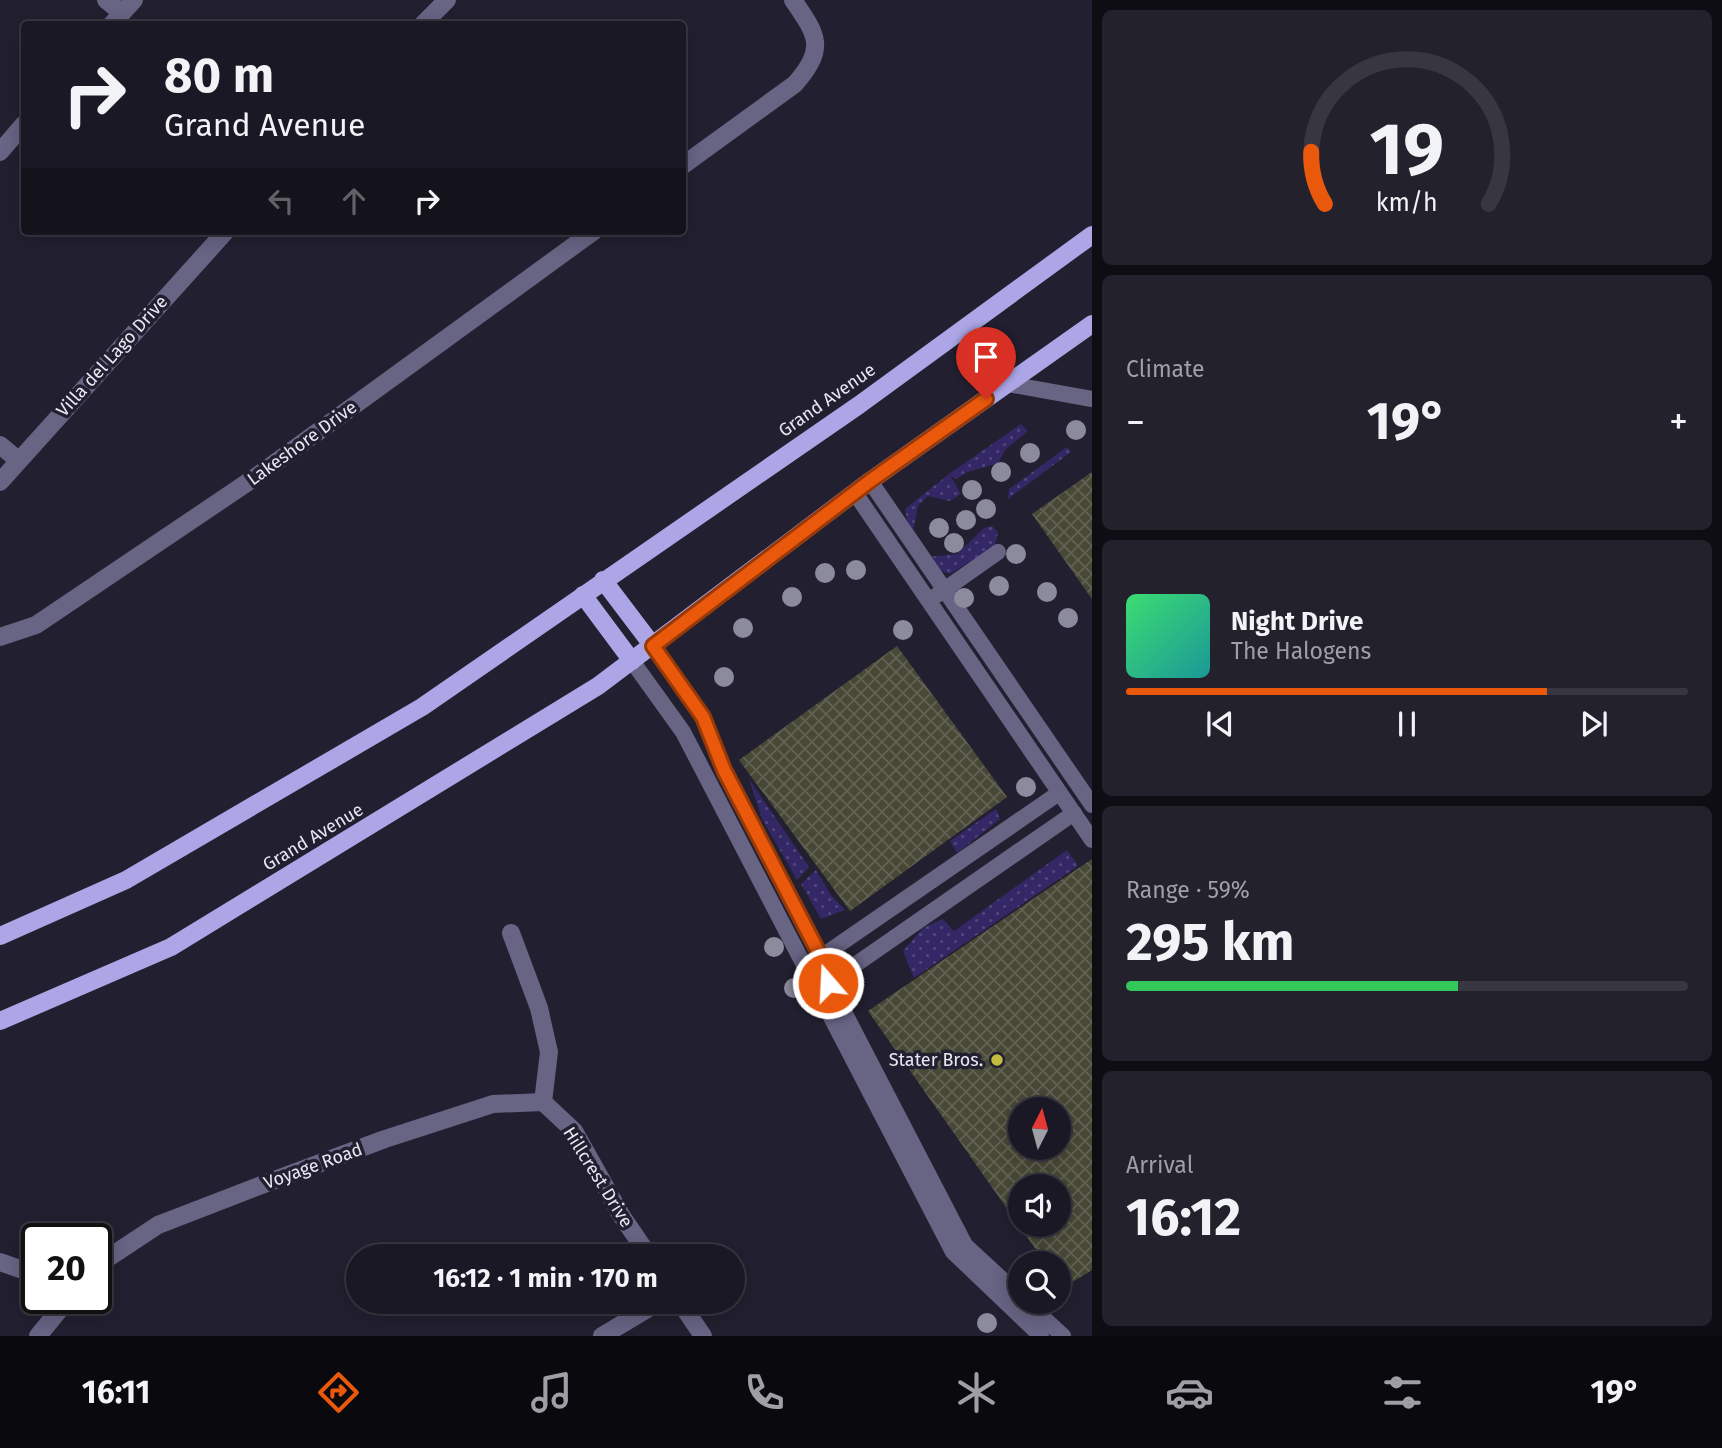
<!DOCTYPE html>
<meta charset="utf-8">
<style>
:root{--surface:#1a1824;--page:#23212c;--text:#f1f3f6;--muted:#9fa0a6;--line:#383741;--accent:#ea580c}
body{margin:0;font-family:"Fira Sans",sans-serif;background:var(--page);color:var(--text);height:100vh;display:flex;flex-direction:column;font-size:26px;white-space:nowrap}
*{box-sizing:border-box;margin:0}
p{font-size:23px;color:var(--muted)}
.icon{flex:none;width:38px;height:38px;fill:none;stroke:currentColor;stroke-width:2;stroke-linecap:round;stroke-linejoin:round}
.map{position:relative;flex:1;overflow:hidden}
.drawer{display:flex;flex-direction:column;gap:10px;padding:10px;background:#0e0d14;width:630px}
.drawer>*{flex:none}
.hud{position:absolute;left:21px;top:21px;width:665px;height:214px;border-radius:7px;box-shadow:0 4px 18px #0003,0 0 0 2px var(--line);background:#1a1824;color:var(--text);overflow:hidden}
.needle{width:46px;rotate:6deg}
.fabs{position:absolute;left:1008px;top:1097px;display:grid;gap:14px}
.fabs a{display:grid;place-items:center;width:63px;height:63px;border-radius:50%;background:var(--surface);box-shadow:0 4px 18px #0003,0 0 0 2px var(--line);font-size:35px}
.speed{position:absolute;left:21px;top:1223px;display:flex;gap:14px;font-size:35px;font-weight:700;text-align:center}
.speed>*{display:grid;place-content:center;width:91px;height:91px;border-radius:50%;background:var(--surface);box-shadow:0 4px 18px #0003,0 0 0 2px var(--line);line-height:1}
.speed .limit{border:4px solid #111;border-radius:10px;background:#fff;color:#111}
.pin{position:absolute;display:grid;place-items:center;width:60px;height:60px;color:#fff;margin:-72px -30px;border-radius:50% 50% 50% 0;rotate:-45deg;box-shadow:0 0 7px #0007}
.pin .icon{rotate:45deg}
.me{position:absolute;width:77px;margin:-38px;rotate:341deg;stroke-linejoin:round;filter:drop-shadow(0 0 5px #0008)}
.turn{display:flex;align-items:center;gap:24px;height:147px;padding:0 28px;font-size:32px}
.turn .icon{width:91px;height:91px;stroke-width:2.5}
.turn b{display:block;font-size:49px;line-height:60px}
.lanes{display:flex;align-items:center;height:66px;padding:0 28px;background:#0003;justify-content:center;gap:35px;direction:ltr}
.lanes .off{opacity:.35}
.big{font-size:52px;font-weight:700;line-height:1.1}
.drawer .tile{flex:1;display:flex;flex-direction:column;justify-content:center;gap:10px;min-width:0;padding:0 24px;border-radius:10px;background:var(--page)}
.drawer .dial{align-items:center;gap:0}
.dial svg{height:182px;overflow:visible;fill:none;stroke:var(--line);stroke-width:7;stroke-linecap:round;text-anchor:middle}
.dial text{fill:var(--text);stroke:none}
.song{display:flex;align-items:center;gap:21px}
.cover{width:84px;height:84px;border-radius:10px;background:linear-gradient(135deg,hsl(140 70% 55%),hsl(180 70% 35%))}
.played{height:7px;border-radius:4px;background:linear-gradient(90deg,var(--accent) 75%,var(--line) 75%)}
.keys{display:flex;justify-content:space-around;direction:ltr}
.heat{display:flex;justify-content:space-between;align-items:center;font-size:38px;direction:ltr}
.charge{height:10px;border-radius:5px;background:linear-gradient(90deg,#34c759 59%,var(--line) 0)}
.trip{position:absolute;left:346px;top:1244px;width:399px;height:70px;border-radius:35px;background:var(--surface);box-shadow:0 4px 18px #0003,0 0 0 2px var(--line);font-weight:700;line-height:70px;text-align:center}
.menu{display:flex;height:112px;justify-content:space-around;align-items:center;background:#0a0a0e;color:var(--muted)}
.menu .icon{width:49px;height:49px}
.menu .active{color:var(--accent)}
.menu b{font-size:32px;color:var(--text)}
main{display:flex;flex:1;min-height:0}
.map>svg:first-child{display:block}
.grass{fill:url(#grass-dots)}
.building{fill:url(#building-cross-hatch);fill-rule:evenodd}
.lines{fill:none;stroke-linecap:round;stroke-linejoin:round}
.service{stroke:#676484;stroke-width:16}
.minor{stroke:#676484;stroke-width:18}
.primary{stroke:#aca6e7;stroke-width:18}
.tree{fill:#8c8a9d}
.route-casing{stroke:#983908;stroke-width:18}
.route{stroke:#ea580c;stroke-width:12}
.poi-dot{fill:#c4bc3e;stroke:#222030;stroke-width:2.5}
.labels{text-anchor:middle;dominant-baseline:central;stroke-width:7;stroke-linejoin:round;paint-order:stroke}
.street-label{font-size:18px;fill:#e8e8f3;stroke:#222030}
.poi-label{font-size:18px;fill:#e8e8f3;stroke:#222030;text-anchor:end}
</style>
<main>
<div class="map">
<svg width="1092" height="1336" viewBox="0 0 1092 1336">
<defs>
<pattern id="grass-dots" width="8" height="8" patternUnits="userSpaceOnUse" patternTransform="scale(1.75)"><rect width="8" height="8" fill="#342766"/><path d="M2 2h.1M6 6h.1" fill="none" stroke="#51467c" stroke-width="1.8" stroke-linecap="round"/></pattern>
<pattern id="building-cross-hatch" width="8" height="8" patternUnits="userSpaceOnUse" patternTransform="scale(1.75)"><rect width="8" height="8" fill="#484836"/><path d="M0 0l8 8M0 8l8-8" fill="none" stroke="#626254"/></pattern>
</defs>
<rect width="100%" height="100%" fill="#222030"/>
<g class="grass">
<polygon points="1021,424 1028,431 1006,449 998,463 968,472 956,479 950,475 961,494 950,501 928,496 918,506 911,541 905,509 949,474"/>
<polygon points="1067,447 1071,452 1008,499 1009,489"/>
<polygon points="992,526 998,532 995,546 950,574 937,569 928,557 957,554 984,528"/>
<polygon points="749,779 809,867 797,880 762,819"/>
<polygon points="996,809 1000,819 957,853 950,841"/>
<polygon points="1067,850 1078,866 914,978 903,951 923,928 943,919 954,931"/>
<polygon points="816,870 831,895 845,910 821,919 801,884"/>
</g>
<g class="building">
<polygon points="1092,472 1092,599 1032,514"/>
<polygon points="897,646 1007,797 850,911 739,760"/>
<path d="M1092,859V1270L1063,1288L1059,1282V1264H1046L868,1011ZM1020,1110H1059V1148H1020ZM1020,1186H1059V1225H1020Z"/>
</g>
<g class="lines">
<g class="service">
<polyline points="1008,384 1092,399"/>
<polyline points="870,481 1092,805"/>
<polyline points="855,493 1092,840"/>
<polyline points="937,595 998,552"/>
<polyline points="653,646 703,717 724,770 821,957 829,983 965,1245 1020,1296"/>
<polyline points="632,661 683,732 953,1252 1041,1336"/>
<polyline points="821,957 1059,793"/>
<polyline points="829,983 1074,813"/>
<polyline points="1026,1302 1063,1336"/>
</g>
<g class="minor">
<polyline points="106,0 122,13"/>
<polyline points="112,24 134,0"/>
<polyline points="423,24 447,0"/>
<polyline points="0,152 24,124"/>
<path d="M682,166L795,84C826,48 818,36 793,0"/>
<polyline points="0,445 18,460"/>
<polyline points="0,482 226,231"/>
<polyline points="0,637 36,625 257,476 594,231"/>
<polyline points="511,933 539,1008 549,1052 543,1102"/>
<polyline points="543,1102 574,1131 621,1215 649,1256"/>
<polyline points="0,1262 37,1275"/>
<polyline points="96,1266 158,1225 272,1181 385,1139 493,1104 543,1102"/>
<polyline points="680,1302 703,1336"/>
<polyline points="38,1336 69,1298"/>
<polyline points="602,1336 659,1302"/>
</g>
<g class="primary">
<polyline points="603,580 653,646"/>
<polyline points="583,595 632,661"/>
<polyline points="0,936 126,880 422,707 859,405 1092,235"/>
<polyline points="0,1021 171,947 598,686 870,481 1092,324"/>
</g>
</g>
<g class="tree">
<circle cx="1076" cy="430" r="10"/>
<circle cx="1030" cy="453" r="10"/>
<circle cx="1001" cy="472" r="10"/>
<circle cx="972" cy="490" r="10"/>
<circle cx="986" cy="509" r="10"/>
<circle cx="966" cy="520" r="10"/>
<circle cx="939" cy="528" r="10"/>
<circle cx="954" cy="543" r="10"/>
<circle cx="1016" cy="554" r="10"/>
<circle cx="856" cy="570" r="10"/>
<circle cx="825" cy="573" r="10"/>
<circle cx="999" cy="586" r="10"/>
<circle cx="1047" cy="592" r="10"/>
<circle cx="792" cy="597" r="10"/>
<circle cx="964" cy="598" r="10"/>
<circle cx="1068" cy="618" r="10"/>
<circle cx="743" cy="628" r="10"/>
<circle cx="903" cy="630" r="10"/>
<circle cx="724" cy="677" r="10"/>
<circle cx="1026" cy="787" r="10"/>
<circle cx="774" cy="947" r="10"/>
<circle cx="794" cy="988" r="10"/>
<circle cx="987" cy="1323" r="10"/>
</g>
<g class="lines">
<defs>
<polyline id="route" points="828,983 821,957 724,770 703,717 653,646 870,481 986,399"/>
</defs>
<use href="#route" class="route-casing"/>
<use href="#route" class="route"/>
</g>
<circle class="poi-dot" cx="997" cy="1060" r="7"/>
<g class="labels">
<g class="street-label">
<text transform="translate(112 356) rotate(-48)">Villa del Lago Drive</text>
<text transform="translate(827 400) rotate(-35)">Grand Avenue</text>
<text transform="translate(302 443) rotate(-36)">Lakeshore Drive</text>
<text transform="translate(313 837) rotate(-31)">Grand Avenue</text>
<text transform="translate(313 1166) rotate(-20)">Voyage Road</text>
<text transform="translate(598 1177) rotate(58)">Hillcrest Drive</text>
</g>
<g class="poi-label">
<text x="983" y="1060">Stater Bros.</text>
</g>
</g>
</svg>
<div class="fabs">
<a><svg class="needle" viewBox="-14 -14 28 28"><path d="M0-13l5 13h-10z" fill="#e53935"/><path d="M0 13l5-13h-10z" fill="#9fa0a6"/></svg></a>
<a><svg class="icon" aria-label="sound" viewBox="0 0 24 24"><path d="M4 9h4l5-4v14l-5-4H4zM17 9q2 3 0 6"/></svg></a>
<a><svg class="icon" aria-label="search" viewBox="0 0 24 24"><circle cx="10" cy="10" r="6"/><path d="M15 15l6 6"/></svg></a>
</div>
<div class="speed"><div class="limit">20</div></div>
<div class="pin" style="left:986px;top:399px;background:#d93025"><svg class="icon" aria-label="arrive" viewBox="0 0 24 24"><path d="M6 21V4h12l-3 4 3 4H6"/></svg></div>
<svg class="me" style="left:828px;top:983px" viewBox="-20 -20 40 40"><circle r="17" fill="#ea580c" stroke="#fff" stroke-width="3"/><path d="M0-11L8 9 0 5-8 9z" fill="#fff"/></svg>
<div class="trip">16:12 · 1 min · 170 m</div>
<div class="hud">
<div class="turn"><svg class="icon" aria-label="right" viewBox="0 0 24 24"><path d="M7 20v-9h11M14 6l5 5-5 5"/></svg><div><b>80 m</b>Grand Avenue</div></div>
<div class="lanes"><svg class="icon off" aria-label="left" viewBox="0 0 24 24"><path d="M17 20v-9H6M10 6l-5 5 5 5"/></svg><svg class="icon off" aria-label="ahead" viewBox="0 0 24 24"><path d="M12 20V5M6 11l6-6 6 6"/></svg><svg class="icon" aria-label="right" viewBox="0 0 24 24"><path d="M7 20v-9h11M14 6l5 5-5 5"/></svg></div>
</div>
</div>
<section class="drawer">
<div class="tile dial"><svg viewBox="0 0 100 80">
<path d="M14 69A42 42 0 1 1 86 69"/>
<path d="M14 69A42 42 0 0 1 8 46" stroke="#ea580c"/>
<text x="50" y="56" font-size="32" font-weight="700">19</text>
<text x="50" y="72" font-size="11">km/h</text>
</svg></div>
<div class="tile"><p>Climate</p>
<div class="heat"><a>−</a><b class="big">19°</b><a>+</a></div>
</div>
<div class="tile">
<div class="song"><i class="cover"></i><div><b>Night Drive</b><p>The Halogens</p></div></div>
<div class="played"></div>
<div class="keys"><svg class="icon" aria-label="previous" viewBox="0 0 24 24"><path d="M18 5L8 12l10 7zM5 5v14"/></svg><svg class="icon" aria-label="pause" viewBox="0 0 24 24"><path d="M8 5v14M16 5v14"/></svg><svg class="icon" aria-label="next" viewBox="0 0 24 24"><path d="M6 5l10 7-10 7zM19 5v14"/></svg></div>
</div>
<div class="tile"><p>Range · 59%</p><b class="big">295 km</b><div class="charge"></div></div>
<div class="tile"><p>Arrival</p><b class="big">16:12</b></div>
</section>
</main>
<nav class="menu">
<b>16:11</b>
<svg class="icon active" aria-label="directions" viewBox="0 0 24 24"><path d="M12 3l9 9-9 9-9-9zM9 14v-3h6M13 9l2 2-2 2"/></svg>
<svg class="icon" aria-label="music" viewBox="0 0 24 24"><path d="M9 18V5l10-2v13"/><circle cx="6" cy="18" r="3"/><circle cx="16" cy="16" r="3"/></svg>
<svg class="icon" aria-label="phone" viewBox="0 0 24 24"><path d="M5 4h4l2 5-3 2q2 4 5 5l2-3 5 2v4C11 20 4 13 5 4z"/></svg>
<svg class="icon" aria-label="climate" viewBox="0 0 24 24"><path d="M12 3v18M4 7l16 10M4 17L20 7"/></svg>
<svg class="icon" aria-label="car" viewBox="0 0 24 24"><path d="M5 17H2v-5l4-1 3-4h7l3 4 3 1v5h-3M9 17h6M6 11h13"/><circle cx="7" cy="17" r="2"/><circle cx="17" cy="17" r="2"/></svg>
<svg class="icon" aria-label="filters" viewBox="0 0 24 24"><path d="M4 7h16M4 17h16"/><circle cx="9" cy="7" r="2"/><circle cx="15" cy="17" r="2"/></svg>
<b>19°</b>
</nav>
